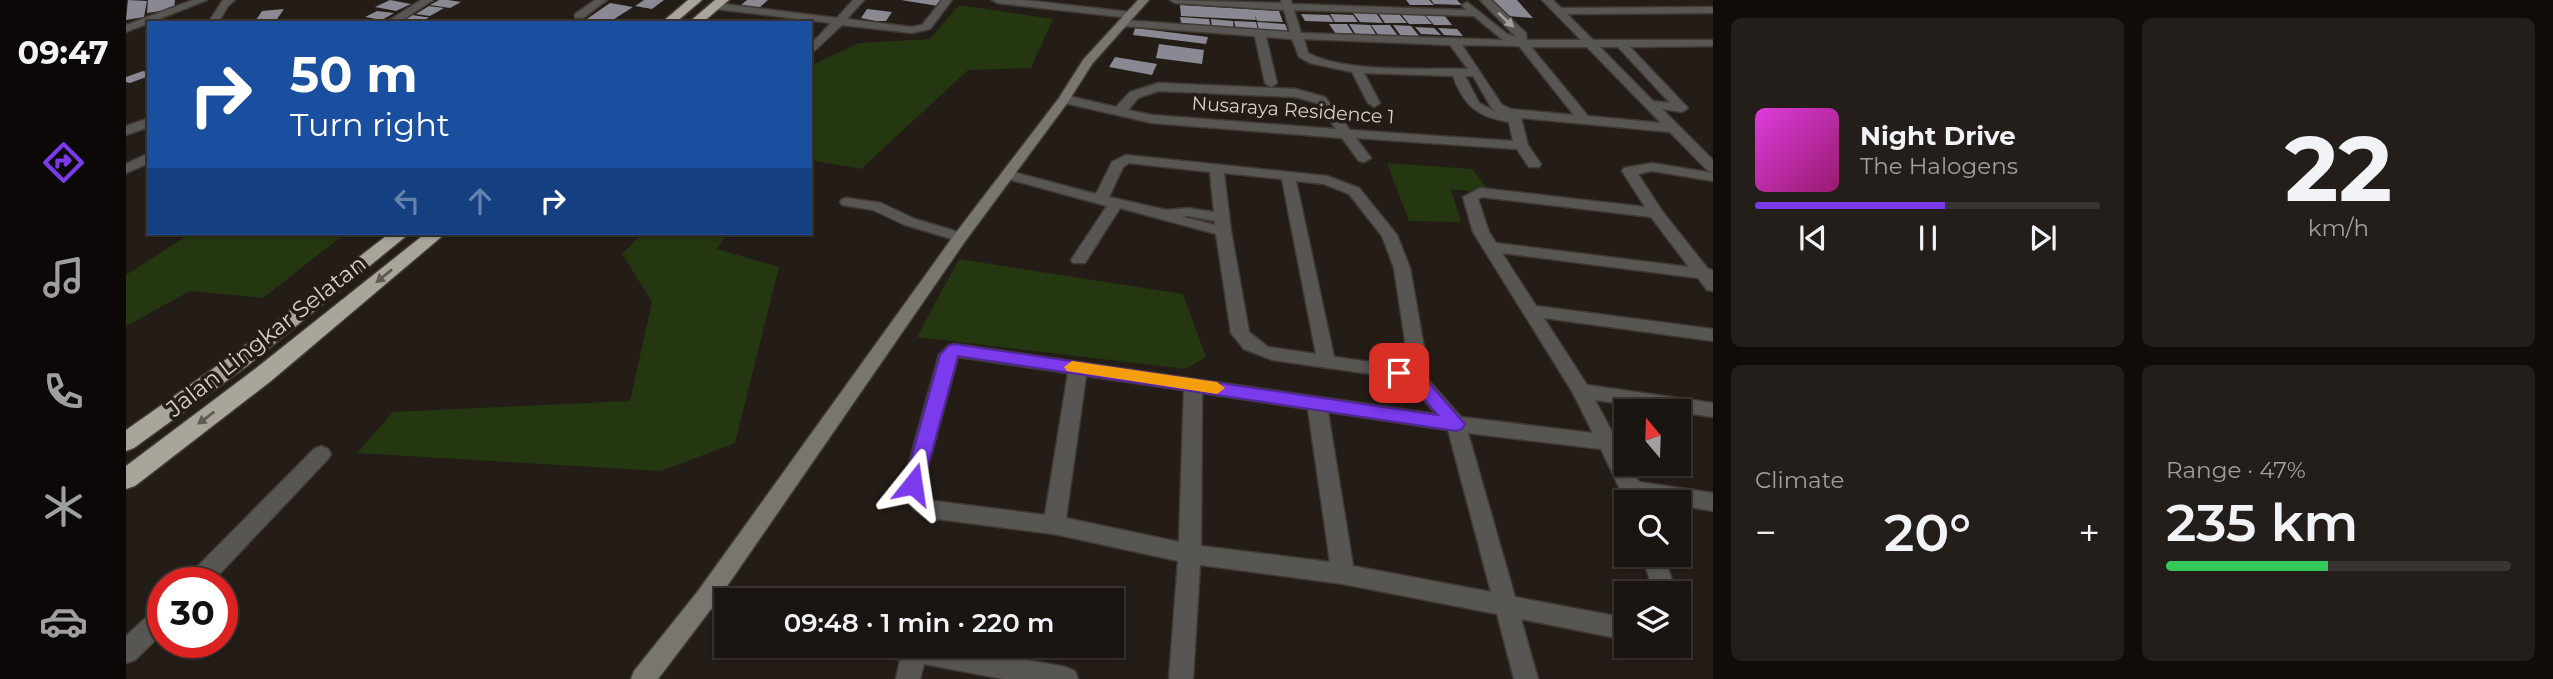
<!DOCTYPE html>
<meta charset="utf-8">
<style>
:root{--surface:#1b1511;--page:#241e1a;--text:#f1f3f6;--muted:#a09f9f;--line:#393431;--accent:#7c3aed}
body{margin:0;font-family:Montserrat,sans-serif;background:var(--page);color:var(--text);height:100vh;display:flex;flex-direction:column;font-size:26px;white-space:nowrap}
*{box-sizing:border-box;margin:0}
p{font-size:23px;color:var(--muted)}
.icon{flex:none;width:38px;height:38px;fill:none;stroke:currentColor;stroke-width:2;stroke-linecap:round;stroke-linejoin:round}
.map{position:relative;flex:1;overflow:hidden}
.details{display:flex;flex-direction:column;gap:18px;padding:18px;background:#0f0c09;width:840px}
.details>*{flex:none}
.top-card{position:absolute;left:21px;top:21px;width:665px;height:214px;border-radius:0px;box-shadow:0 2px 5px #0004,0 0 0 2px var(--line);background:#1a4fa0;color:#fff;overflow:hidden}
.needle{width:46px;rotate:341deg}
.fabs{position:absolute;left:1488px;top:399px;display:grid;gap:14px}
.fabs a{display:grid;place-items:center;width:77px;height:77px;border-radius:0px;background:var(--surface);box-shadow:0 2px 5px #0004,0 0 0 2px var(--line);font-size:35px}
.speed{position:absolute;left:21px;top:567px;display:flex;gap:14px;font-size:35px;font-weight:700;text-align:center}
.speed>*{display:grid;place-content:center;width:91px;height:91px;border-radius:50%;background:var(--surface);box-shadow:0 2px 5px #0004,0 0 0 2px var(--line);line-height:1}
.speed .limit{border:10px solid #d22;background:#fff;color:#111}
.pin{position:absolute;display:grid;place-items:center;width:60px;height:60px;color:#fff;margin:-30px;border-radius:14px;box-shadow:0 4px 10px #0006}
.me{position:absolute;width:77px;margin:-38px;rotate:15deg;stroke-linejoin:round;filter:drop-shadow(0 0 5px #0008)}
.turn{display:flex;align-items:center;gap:24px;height:147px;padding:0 28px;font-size:32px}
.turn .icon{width:91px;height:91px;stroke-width:2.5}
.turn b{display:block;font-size:49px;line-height:60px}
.lanes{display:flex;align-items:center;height:66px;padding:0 28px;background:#0003;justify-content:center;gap:35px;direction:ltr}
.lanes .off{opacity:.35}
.big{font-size:52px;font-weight:600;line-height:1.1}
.details .tile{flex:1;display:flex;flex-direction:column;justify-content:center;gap:10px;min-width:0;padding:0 24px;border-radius:10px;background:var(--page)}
.details .dial{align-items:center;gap:0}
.dial b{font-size:91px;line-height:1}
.song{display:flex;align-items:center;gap:21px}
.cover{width:84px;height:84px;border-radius:10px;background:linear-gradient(135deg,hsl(300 70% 55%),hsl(320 70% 35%))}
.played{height:7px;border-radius:4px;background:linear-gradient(90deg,var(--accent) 55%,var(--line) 55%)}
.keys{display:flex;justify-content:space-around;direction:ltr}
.heat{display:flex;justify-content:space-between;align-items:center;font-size:38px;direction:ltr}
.charge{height:10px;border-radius:5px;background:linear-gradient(90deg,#34c759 47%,var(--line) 0)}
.details .tiles{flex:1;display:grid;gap:18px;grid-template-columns:repeat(2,1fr)}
.trip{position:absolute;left:588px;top:588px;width:410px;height:70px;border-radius:0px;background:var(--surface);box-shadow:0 2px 5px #0004,0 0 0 2px var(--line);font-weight:600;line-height:70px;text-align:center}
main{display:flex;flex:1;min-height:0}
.menu{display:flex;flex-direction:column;width:126px;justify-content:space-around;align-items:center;background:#0b0807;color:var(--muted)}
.menu .icon{width:49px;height:49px}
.menu .current{color:var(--accent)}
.menu b{font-size:32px;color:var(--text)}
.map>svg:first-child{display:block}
.green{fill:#243711}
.building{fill:#898893}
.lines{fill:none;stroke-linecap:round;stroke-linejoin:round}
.street-casing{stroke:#403934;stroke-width:3}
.secondary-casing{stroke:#403934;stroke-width:3}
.highway-casing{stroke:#403934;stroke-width:3}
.street{fill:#585652;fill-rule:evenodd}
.secondary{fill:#78766f;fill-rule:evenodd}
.highway{fill:#a9a59a;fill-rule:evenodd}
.oneway{fill:#a39f9b}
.oneway2{fill:#605a52}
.route{fill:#7c3aed;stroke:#51269a;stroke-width:2}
.slow{fill:#f59e0b}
.labels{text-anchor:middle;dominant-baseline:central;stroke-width:7;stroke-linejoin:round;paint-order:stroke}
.far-street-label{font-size:19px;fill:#d5d0cc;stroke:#241c17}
.street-label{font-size:23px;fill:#d5d0cc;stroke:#241c17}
</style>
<main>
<nav class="menu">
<b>09:47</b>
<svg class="icon current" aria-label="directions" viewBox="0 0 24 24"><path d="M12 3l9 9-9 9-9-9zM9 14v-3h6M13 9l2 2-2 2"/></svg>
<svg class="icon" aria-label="music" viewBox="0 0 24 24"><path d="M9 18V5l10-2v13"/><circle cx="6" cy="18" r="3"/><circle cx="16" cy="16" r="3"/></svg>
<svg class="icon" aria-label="phone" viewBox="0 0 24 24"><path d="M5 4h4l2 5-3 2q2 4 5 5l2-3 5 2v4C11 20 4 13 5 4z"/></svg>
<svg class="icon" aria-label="climate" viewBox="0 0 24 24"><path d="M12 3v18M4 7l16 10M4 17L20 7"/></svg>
<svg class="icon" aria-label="car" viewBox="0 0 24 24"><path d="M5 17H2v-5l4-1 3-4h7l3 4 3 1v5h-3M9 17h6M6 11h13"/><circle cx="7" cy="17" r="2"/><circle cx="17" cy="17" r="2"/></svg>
</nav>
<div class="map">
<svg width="1587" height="679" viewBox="0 0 1587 679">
<rect width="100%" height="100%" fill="#241c17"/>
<g class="green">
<polygon points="833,5 927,19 905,68 842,70 735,169 684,160 684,66 733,43 804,39"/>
<polygon points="1261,163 1346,169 1366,194 1325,189 1335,222 1283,221"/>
<polygon points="65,233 220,233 137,298 64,291 0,326 0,275"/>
<polygon points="517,233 601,233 591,249 653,267 609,443 535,471 231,453 267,412 504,401 526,302 496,254"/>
<polygon points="833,259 1057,294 1080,357 1060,369 791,337"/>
</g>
<g class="building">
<polygon points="2,0 21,1 18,17 0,20"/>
<polygon points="22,0 49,0 48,9 21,13"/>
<polygon points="264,0 285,4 270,11 249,7"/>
<polygon points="313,0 322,0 335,2 324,8 304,5"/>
<polygon points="518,0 538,0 526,9 509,6"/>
<polygon points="621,0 642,0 633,8 615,5"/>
<polygon points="775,0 816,0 812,6"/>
<polygon points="1280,0 1303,0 1308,5 1284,5"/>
<polygon points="1305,0 1331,0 1336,5 1308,4"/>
<polygon points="1367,0 1391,0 1407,18 1382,16"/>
<polygon points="484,3 507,7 482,23 458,21"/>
<polygon points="1054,5 1153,11 1157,22 1131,21 1129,15 1130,20 1055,16"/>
<polygon points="303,6 318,8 304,16 290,14"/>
<polygon points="158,9 149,22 128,23 136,11"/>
<polygon points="741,9 766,12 760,21 750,21 735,18"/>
<polygon points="251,11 268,13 256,20 239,17"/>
<polygon points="1227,13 1250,13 1257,23 1234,22"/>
<polygon points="1252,13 1273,14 1281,23 1259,23"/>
<polygon points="1175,14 1203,15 1208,22 1179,21"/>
<polygon points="1204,14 1227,15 1232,22 1209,22"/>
<polygon points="1275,14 1298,15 1306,24 1283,24"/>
<polygon points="286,15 299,17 303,17 294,23 273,23"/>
<polygon points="1299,15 1318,15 1326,25 1308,25"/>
<polygon points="1054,17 1083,19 1085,30 1056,28"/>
<polygon points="1085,19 1107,21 1108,30 1086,28"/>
<polygon points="1108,21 1130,22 1132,30 1110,29"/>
<polygon points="1131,22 1159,24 1162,32 1133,30"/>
<polygon points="1203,24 1221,24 1228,35 1210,34"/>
<polygon points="1223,24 1244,25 1251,36 1230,35"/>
<polygon points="1245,25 1264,25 1272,36 1253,36"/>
<polygon points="1267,25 1285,26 1294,37 1275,36"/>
<polygon points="1289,27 1308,28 1315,35 1295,34"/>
<polygon points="1009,28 1082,37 1080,44 1007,35"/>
<polygon points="1312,28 1331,29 1337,36 1318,35"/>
<polygon points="1033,44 1078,50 1076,64 1030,58"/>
<polygon points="989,57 1031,64 1026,75 983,67"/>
<polygon points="17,71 23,73 23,76 4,83 0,82 0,77"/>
</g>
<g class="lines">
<defs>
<g id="street">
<polygon points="67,0 81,0 0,32 0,25"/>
<polygon points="97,0 109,0 102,6 92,23 82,23"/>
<polygon points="295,0 307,0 272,23 259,23"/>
<polygon points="469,0 481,0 457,18 449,18 449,14"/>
<polygon points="727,0 738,0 721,19 786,27 796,25 816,0 826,0 804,29 786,33 716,25 684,55 684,45 705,23 590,9 585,6 590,3 711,18"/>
<polygon points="866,0 898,0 1004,12 1009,15 1004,18 871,3"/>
<path d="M1044,0L1156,3L1155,0H1165L1166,4L1340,10L1336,5L1341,2L1381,34L1390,37L1354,0H1365L1400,33L1401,40H1455L1416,0H1427L1435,8L1587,7V13L1441,14L1467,40H1587V46L1504,47L1562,108L1556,112L1536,109L1587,160V172L1582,171L1544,132L1395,118L1402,145L1415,164L1413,167H1403L1391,149L1230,138L1245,158L1238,162L1233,161L1216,138L1026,123L934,102V96L938,95L990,107L1004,92L1032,83L1170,89L1199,97L1224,130L1387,141L1383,122C1352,117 1338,106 1327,76L1238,73L1254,103L1248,107L1242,103L1226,72L1184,63L1173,57L1166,39L1140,37L1151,83L1145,87L1139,83L1129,36L997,26L992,23L997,20L1164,32L1158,10L1049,3ZM1168,10L1348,16L1377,40L1175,33ZM1178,39L1324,45L1342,69C1299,68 1219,73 1182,53ZM1336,45L1393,46L1448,115L1385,109L1376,105ZM1405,47H1461L1535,123L1462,116ZM1474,47H1492L1544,103L1527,101ZM1339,76H1347L1365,107L1371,112L1353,103ZM1033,91L1169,97L1191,103L1210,129L1026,115L1002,110L1012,98Z"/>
<polygon points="23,118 23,127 0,135 0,126"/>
<polygon points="23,153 23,163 0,173 0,164"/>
<path d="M1000,155L1201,176L1233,188L1271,235L1284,268L1302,370L1298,375L1335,417L1467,433L1447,393L1347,232L1337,197L1354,188L1519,207L1496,171L1498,168L1526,163L1587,173V181L1526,171L1512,174L1536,211L1582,269L1587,270V291L1581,290L1572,278L1376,253L1410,306L1587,329V341L1418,318L1461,385L1587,403V417L1469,400L1500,458V464H1503L1513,482L1587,493V511L1552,505V502L1520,500V502H1500L1475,449L1342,433L1389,597L1500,618V640L1395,619L1412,679H1388L1371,614L1217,584L1074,565L1067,679H1043L1052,561L928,534L803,518C787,512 778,501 777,484L813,355L822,346L828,344L1310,414L1280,379L1146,360L1118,349L1105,333L1090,234L994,208L959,263H947L945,260L981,206L878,178L876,175L883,171L970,194L986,162ZM1003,163L1084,172L1088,212L1062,208L1040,210L983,197L997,167ZM1098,173L1156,179L1190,354L1142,347L1123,332L1105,231ZM1170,181L1198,184L1223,194L1256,236L1268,268L1283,367L1208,357ZM1356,197L1525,217L1563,267L1370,243L1363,232L1352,199ZM1062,216L1089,221V225L1057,217ZM832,357L942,373L919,515L808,501L798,492L797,484ZM960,376L1058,390L1053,542L940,518ZM1076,393L1182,409L1204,562L1075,546ZM1202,412L1322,430L1365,592L1227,566Z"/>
<polygon points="721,198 755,203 789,219 839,234 842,237 834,242 829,240 779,225 747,210 716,205 714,202 716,199"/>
<polygon points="195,446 202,449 205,454 202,459 85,583 59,583 62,576 188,449"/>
<polygon points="1516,555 1538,555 1550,593 1528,593"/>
<polygon points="580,588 608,597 610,600 600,600 600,614 572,605 568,598 572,591"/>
<polygon points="37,606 37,633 9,660 0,663 0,636 29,609"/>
<polygon points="750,646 823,646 940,667 949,671 952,679 877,679 798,664 794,679 770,679 774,660 753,654"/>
</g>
<polygon id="secondary" points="1012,0 1023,0 966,64 942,102 840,240 588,605 532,679 505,679 508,671 572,591 829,234 933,98 957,60"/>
<g id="highway">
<polygon points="562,0 576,0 549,23 535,23"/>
<polygon points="589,0 603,0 576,23 562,23"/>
<polygon points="264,233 284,233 121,366 8,448 0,451 0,430 105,356"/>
<polygon points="300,233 320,233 145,381 9,486 0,489 0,466 129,369"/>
</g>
</defs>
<use href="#street" class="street-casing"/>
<use href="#secondary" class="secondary-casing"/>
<use href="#highway" class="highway-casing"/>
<use href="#street" class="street"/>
<use href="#secondary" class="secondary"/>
<use href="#highway" class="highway"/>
</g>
<defs><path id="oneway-solid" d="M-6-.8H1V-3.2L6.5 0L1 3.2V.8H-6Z" transform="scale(1.75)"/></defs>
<use class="oneway" href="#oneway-solid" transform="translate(1380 20) rotate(43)"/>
<g class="oneway2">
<use href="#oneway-solid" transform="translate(258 276) rotate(141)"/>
<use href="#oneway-solid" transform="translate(80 418) rotate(143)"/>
</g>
<path class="route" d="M828,344L1312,415L1280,379L1267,377L1264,373C1270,364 1282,367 1291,369L1339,424L1336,429L1330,431L832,356L797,484L794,489L787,492L781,489L778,484L814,355L822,346Z"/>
<polygon class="slow" points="946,361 1091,382 1099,388 1091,394 941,371 938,367"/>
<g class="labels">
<g class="far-street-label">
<text transform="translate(1167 110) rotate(4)">Nusaraya Residence 1</text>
</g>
<g class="street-label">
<text transform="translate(140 336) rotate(-38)">Jalan Lingkar Selatan</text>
</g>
</g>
</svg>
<div class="fabs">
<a><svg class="needle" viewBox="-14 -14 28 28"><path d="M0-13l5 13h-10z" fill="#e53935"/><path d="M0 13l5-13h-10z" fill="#a09f9f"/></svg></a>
<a><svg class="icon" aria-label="search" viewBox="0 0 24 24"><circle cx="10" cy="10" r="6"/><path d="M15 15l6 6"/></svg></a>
<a><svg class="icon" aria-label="layers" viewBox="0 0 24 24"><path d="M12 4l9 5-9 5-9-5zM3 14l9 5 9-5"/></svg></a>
</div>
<div class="speed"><div class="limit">30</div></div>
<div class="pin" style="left:1273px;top:373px;background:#d93025"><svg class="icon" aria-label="arrive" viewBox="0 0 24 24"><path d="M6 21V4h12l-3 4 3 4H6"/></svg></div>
<svg class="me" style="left:787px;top:484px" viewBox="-20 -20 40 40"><path d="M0-17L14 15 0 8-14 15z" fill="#7c3aed" stroke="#fff" stroke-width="4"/></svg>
<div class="trip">09:48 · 1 min · 220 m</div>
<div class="top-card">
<div class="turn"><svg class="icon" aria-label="right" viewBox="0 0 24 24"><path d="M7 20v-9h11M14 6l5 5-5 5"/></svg><div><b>50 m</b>Turn right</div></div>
<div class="lanes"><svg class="icon off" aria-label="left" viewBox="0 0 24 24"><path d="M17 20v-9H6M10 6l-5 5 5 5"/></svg><svg class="icon off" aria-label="ahead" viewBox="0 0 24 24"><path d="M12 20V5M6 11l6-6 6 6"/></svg><svg class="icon" aria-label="right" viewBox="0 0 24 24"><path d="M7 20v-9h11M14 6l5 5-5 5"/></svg></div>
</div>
</div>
<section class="details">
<div class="tiles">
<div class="tile">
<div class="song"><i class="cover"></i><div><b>Night Drive</b><p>The Halogens</p></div></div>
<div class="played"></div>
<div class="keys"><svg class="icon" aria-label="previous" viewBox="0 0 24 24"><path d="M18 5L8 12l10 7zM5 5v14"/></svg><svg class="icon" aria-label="pause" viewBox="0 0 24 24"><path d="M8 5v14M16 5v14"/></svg><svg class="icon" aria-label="next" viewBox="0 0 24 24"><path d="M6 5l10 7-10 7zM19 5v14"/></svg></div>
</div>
<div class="tile dial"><b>22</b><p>km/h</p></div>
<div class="tile"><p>Climate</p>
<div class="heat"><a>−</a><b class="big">20°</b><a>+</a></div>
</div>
<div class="tile"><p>Range · 47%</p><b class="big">235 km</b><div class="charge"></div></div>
</div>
</section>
</main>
